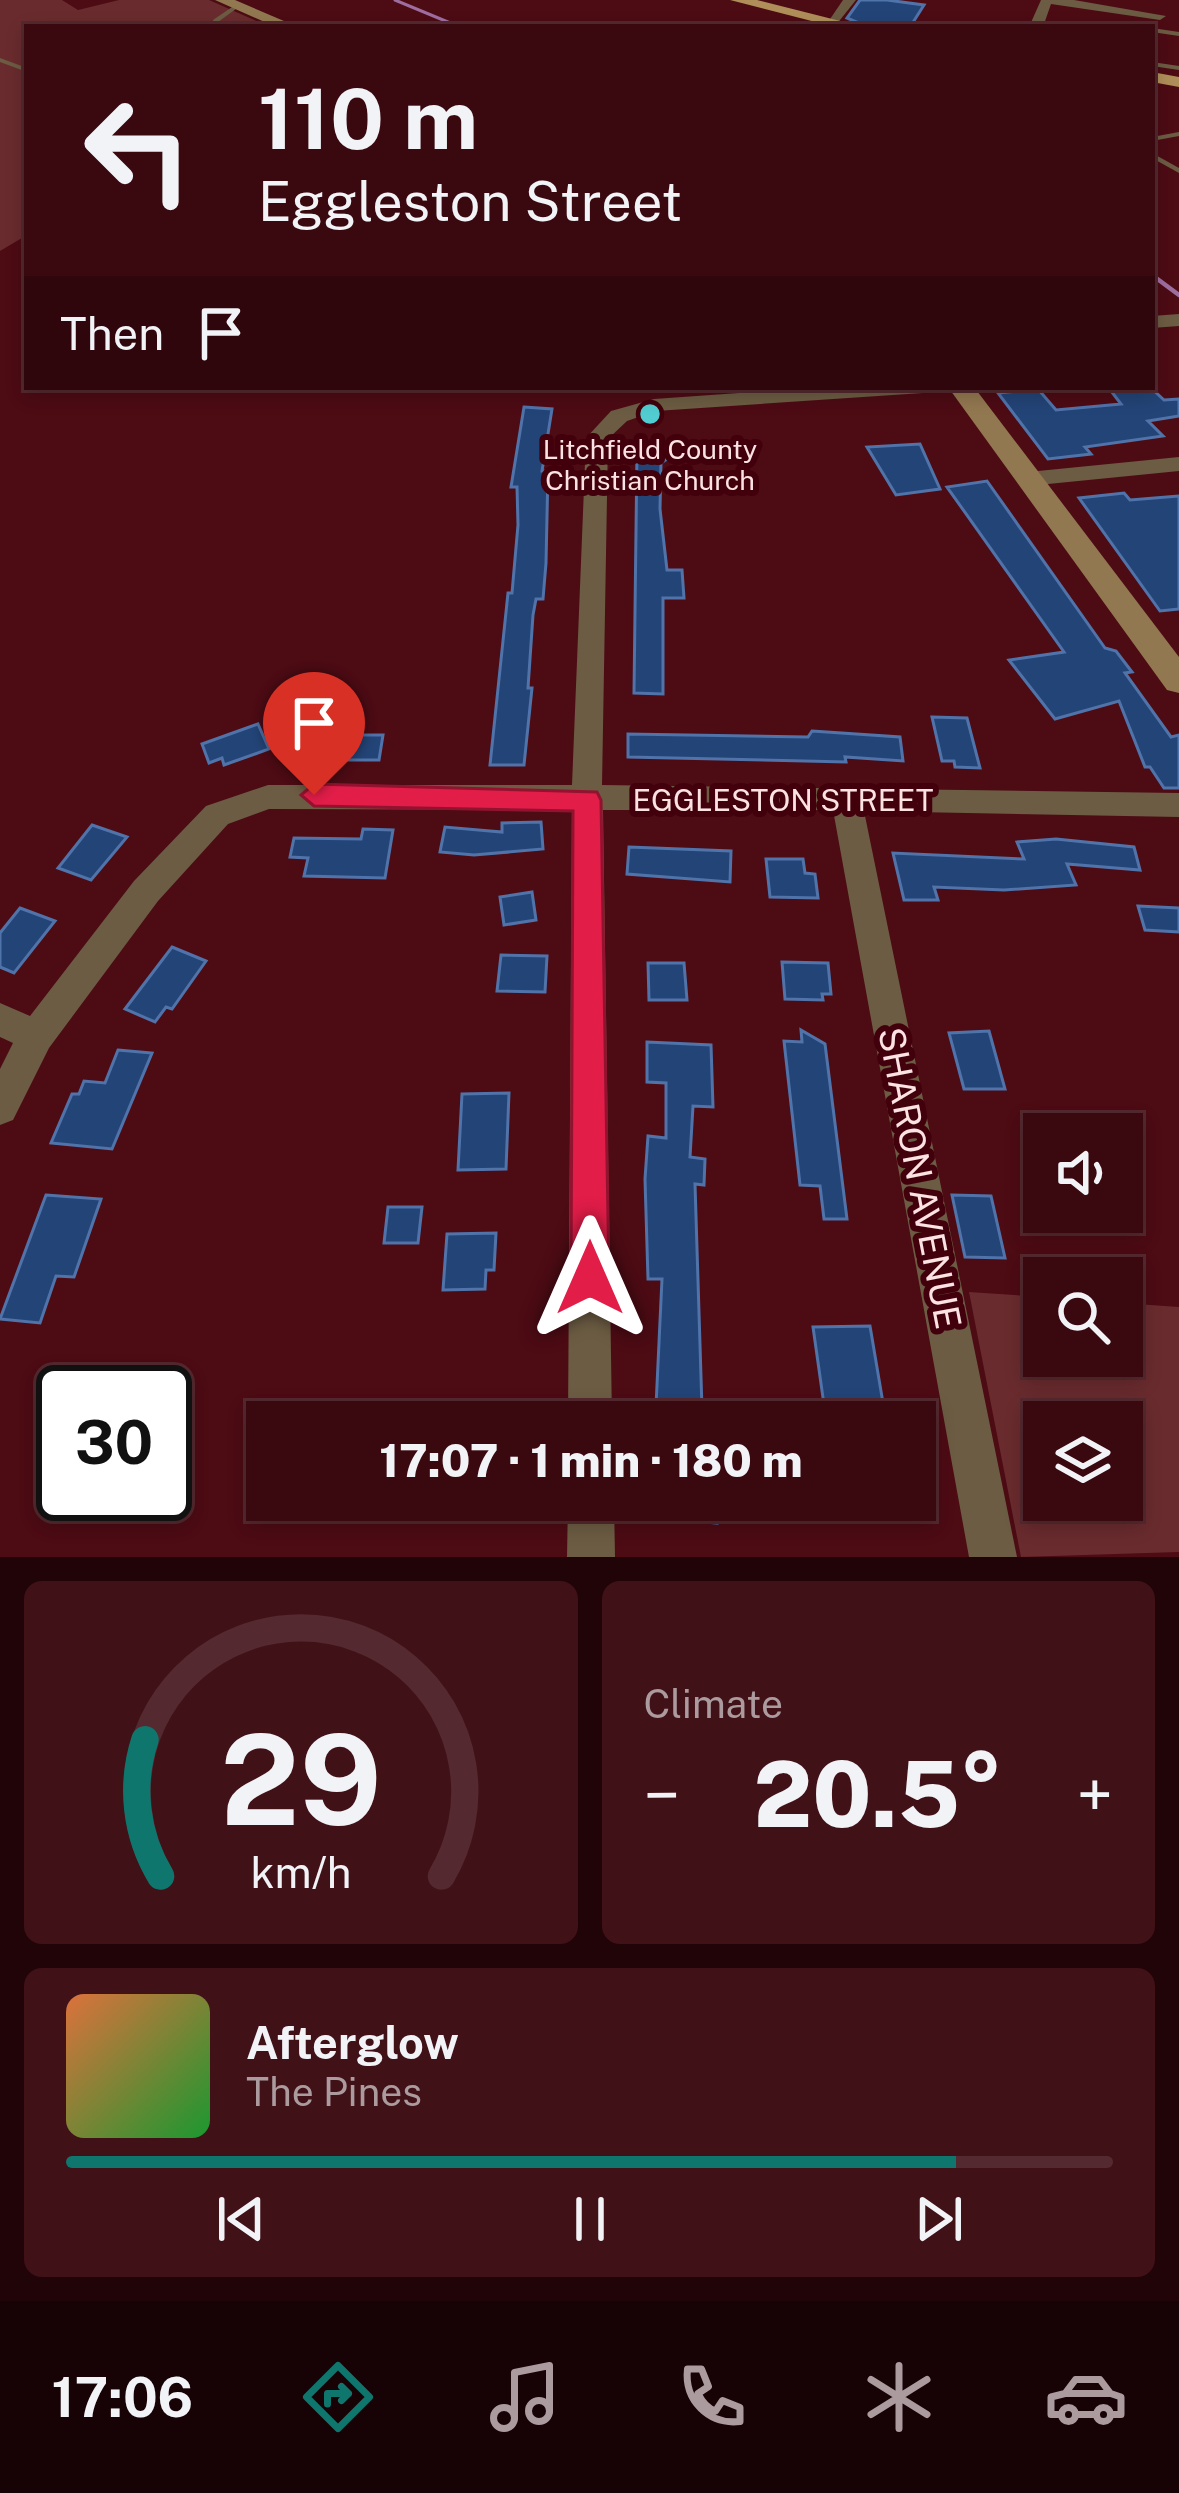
<!DOCTYPE html>
<meta charset="utf-8">
<style>
:root{--surface:#3a080f;--page:#411118;--text:#f1f3f6;--muted:#ab9a9e;--line:#54292f;--accent:#0f766e}
body{margin:0;font-family:"Public Sans",sans-serif;background:var(--page);color:var(--text);height:100vh;display:flex;flex-direction:column;font-size:45px;white-space:nowrap}
*{box-sizing:border-box;margin:0}
p{font-size:39px;color:var(--muted)}
.icon{flex:none;width:66px;height:66px;fill:none;stroke:currentColor;stroke-width:2;stroke-linecap:round;stroke-linejoin:round}
.map{position:relative;height:1557px;overflow:hidden}
.sheet{display:flex;flex-direction:column;gap:24px;padding:24px;background:#200408;flex:1}
.sheet>*{flex:none}
.top-card{position:absolute;left:24px;top:24px;width:1131px;height:366px;border-radius:0px;box-shadow:0 6px 18px #0003,0 0 0 3px var(--line);background:#3a080f;color:var(--text);overflow:hidden}
.buttons{position:absolute;left:1023px;top:1113px;display:grid;gap:24px}
.buttons a{display:grid;place-items:center;width:120px;height:120px;border-radius:0px;background:var(--surface);box-shadow:0 6px 18px #0003,0 0 0 3px var(--line);font-size:60px}
.speed{position:absolute;left:36px;top:1365px;display:flex;gap:24px;font-size:60px;font-weight:700;text-align:center}
.speed>*{display:grid;place-content:center;width:156px;height:156px;border-radius:50%;background:var(--surface);box-shadow:0 6px 18px #0003,0 0 0 3px var(--line);line-height:1}
.speed .limit{border:6px solid #111;border-radius:18px;background:#fff;color:#111}
.pin{position:absolute;display:grid;place-items:center;width:102px;height:102px;color:#fff;margin:-123px -51px;border-radius:50% 50% 50% 0;rotate:-45deg;box-shadow:0 0 12px #0007}
.pin .icon{rotate:45deg}
.me{position:absolute;width:132px;margin:-66px;rotate:0deg;stroke-linejoin:round;filter:drop-shadow(0 0 9px #0008)}
.turn{display:flex;align-items:center;gap:42px;height:252px;padding:0 36px;font-size:54px}
.turn .icon{width:156px;height:156px;stroke-width:2.5}
.turn b{display:block;font-size:84px;line-height:102px}
.then{display:flex;align-items:center;height:114px;padding:0 36px;background:#0003;gap:24px;font-size:45px}
.big{font-size:90px;font-weight:800;line-height:1.1}
.sheet .card{flex:1;display:flex;flex-direction:column;justify-content:center;gap:18px;min-width:0;padding:0 42px;border-radius:18px;background:var(--page)}
.sheet .dial{align-items:center;gap:0}
.dial svg{height:312px;overflow:visible;fill:none;stroke:var(--line);stroke-width:7;stroke-linecap:round;text-anchor:middle}
.dial text{fill:var(--text);stroke:none}
.song{display:flex;align-items:center;gap:36px}
.cover{width:144px;height:144px;border-radius:18px;background:linear-gradient(135deg,hsl(20 70% 55%),hsl(130 70% 35%))}
.played{height:12px;border-radius:6px;background:linear-gradient(90deg,var(--accent) 85%,var(--line) 85%)}
.keys{display:flex;justify-content:space-around;direction:ltr}
.heat{display:flex;justify-content:space-between;align-items:center;font-size:66px;direction:ltr}
.sheet .tiles{flex:1;display:grid;gap:24px;grid-template-columns:1fr 1fr}
.card:last-child{grid-column:span 2}
.trip{position:absolute;left:246px;top:1401px;width:690px;height:120px;border-radius:0px;background:var(--surface);box-shadow:0 6px 18px #0003,0 0 0 3px var(--line);font-weight:800;line-height:120px;text-align:center}
.tab-bar{display:flex;height:192px;justify-content:space-around;align-items:center;background:#170306;color:var(--muted)}
.tab-bar .icon{width:84px;height:84px}
.tab-bar .selected{color:var(--accent)}
.tab-bar b{font-size:54px;color:var(--text)}
.map>svg:first-child{display:block}
.green{fill:#692b2e;fill-rule:evenodd}
.lines{fill:none;stroke-linecap:round;stroke-linejoin:round}
.stream-far1{stroke:#9e6ea1;stroke-width:3}
.stream{stroke:#9e6ea1;stroke-width:4.5}
.building{fill:#234477;stroke:#5073aa;stroke-width:3}
.lane{fill:#6c5c43;fill-rule:evenodd}
.street{fill:#6c5c43;fill-rule:evenodd}
.secondary{fill:#927850;fill-rule:evenodd}
.primary{fill:#af8e59;fill-rule:evenodd}
.route{fill:#e11d48;stroke:#92132f;stroke-width:3}
.poi-dot{fill:#51ccd1;stroke:#41000b;stroke-width:4.5}
.labels{text-anchor:middle;dominant-baseline:central;stroke-width:12;stroke-linejoin:round;paint-order:stroke}
.far-poi-label{font-size:27px;fill:#fce2e2;stroke:#41000b}
.street-label{font-size:30px;fill:#fce2e2;stroke:#41000b}
.near-street-label{font-size:36px;fill:#fce2e2;stroke:#41000b}
</style>
<div class="map">
<svg width="1179" height="1557" viewBox="0 0 1179 1557">
<rect width="100%" height="100%" fill="#4d0b14"/>
<g class="green">
<polygon points="0,0 62,0 78,10 119,0 209,0 270,27 27,27 27,235 0,251"/>
<path d="M969,1292L1044,1297V1356H1122V1303L1179,1307V1552L1021,1557ZM1044,1422H1122V1500H1044Z"/>
</g>
<g class="lines">
<polyline class="stream-far1" points="395,0 460,27"/>
<polyline class="stream" points="1152,275 1179,295"/>
</g>
<g class="building">
<polygon points="860,0 887,0 924,5 910,27 868,27 847,18"/>
<polygon points="1108,387 1150,387 1164,400 1179,399 1179,416 1148,421 1163,436 1085,447 1091,454 1048,459 998,393 1038,389 1056,410 1121,404"/>
<polygon points="524,407 552,409 542,471 548,471 546,563 543,599 536,599 533,615 528,688 532,688 524,765 490,765 508,593 512,593 518,525 517,487 511,487"/>
<polygon points="650,442 673,455 661,463 660,509 667,570 682,570 684,598 663,598 663,694 634,693 637,450"/>
<polygon points="920,444 940,489 896,495 867,447"/>
<polygon points="987,481 1105,648 1116,651 1132,672 1125,673 1171,737 1179,735 1179,788 1164,788 1150,767 1145,767 1119,701 1055,719 1009,660 1064,652 947,487"/>
<polygon points="1124,493 1130,500 1179,496 1179,609 1160,611 1079,498"/>
<polygon points="932,717 967,718 980,768 955,767 954,761 942,761"/>
<polygon points="258,724 269,749 224,765 222,758 209,763 202,744"/>
<polygon points="812,731 900,737 903,761 845,757 846,762 628,757 628,734 808,737"/>
<polygon points="352,735 383,735 379,760 347,760"/>
<polygon points="541,822 543,849 474,855 440,852 445,827 502,832 502,823"/>
<polygon points="92,825 127,837 91,880 58,868"/>
<polygon points="363,829 393,830 385,878 304,876 308,858 290,857 294,838 361,839"/>
<polygon points="1056,839 1134,847 1140,870 1067,864 1076,885 1004,890 934,887 938,900 904,900 893,853 1024,859 1017,842"/>
<polygon points="629,847 731,851 730,882 627,874"/>
<polygon points="766,859 803,859 805,873 815,874 818,898 770,897"/>
<polygon points="532,892 536,920 504,925 500,897"/>
<polygon points="1138,906 1179,908 1179,932 1145,930"/>
<polygon points="20,908 55,921 14,973 0,967 0,933"/>
<polygon points="172,947 206,961 172,1009 166,1007 155,1022 125,1009"/>
<polygon points="501,955 547,956 545,992 497,991"/>
<polygon points="782,962 828,963 831,994 822,994 823,1000 785,999"/>
<polygon points="648,963 684,963 687,1000 649,1000"/>
<polygon points="801,1030 825,1044 847,1219 824,1219 820,1186 800,1185 784,1041 802,1042"/>
<polygon points="989,1031 1005,1089 964,1089 949,1033"/>
<polygon points="647,1042 711,1045 713,1107 693,1106 690,1157 705,1159 704,1185 695,1184 702,1409 656,1406 662,1279 648,1279 645,1179 648,1136 666,1138 666,1083 647,1082"/>
<polygon points="118,1050 152,1053 112,1149 51,1143 72,1094 79,1094 84,1081 105,1083"/>
<polygon points="509,1093 506,1169 458,1170 462,1094"/>
<polygon points="46,1195 101,1199 74,1277 56,1276 40,1323 0,1319"/>
<polygon points="952,1195 991,1196 1005,1258 965,1257"/>
<polygon points="388,1207 422,1207 418,1243 384,1243"/>
<polygon points="496,1233 494,1270 486,1270 485,1289 443,1290 447,1234"/>
<polygon points="870,1326 883,1403 824,1405 813,1327"/>
<polygon points="631,1500 717,1500 717,1523 630,1515"/>
</g>
<g class="lines">
<g class="lane">
<polygon points="235,5 240,6 218,22 220,27 214,27 213,20"/>
<polygon points="1152,28 1179,32 1179,36 1152,32"/>
<polygon points="0,58 27,68 27,72 0,62"/>
<polygon points="1152,62 1179,66 1179,70 1152,66"/>
<polygon points="1179,132 1179,136 1152,141 1152,137"/>
<polygon points="1152,153 1179,168 1179,173 1152,158"/>
</g>
<g class="street">
<polygon points="843,0 856,0 836,25 826,25"/>
<polygon points="1041,0 1074,0 1166,16 1160,20 1051,4 1043,27 1029,27"/>
<polygon points="1179,314 1179,326 1152,328 1152,316"/>
<polygon points="827,387 934,387 923,393 656,411 627,421 608,439 602,785 1179,793 1179,817 864,811 1017,1557 969,1557 833,810 603,810 612,1422 568,1422 572,810 269,809 228,824 158,901 49,1048 13,1120 0,1125 0,1069 13,1043 0,1037 0,1003 30,1016 134,881 206,806 268,785 572,785 586,438 611,411 654,399"/>
<polygon points="1179,457 1179,471 1028,486 1016,479 1028,472"/>
<polygon points="568,1500 614,1500 615,1557 567,1557"/>
</g>
<g class="secondary">
<polygon points="215,0 235,0 298,27 276,27"/>
<polygon points="948,387 974,387 1179,657 1179,693 1167,690"/>
</g>
<g class="primary">
<polygon points="730,0 757,0 864,27 835,27"/>
<polygon points="1152,72 1179,77 1179,87 1152,82"/>
</g>
</g>
<polygon class="route" points="314,784 597,792 601,800 609,1278 603,1292 590,1297 577,1292 571,1278 573,811 314,806 301,795"/>
<circle class="poi-dot" cx="650" cy="414" r="12"/>
<g class="labels">
<g class="far-poi-label">
<text x="650" y="449">Litchfield County<tspan x="650" dy="31">Christian Church</tspan></text>
</g>
<g class="street-label">
<text x="783" y="800">EGGLESTON STREET</text>
</g>
<g class="near-street-label">
<text transform="translate(920 1178) rotate(79)">SHARON AVENUE</text>
</g>
</g>
</svg>
<div class="buttons">
<a><svg class="icon" aria-label="sound" viewBox="0 0 24 24"><path d="M4 9h4l5-4v14l-5-4H4zM17 9q2 3 0 6"/></svg></a>
<a><svg class="icon" aria-label="search" viewBox="0 0 24 24"><circle cx="10" cy="10" r="6"/><path d="M15 15l6 6"/></svg></a>
<a><svg class="icon" aria-label="layers" viewBox="0 0 24 24"><path d="M12 4l9 5-9 5-9-5zM3 14l9 5 9-5"/></svg></a>
</div>
<div class="speed"><div class="limit">30</div></div>
<div class="pin" style="left:314px;top:795px;background:#d93025"><svg class="icon" aria-label="arrive" viewBox="0 0 24 24"><path d="M6 21V4h12l-3 4 3 4H6"/></svg></div>
<svg class="me" style="left:590px;top:1278px" viewBox="-20 -20 40 40"><path d="M0-17L14 15 0 8-14 15z" fill="#e11d48" stroke="#fff" stroke-width="4"/></svg>
<div class="trip">17:07 · 1 min · 180 m</div>
<div class="top-card">
<div class="turn"><svg class="icon" aria-label="left" viewBox="0 0 24 24"><path d="M17 20v-9H6M10 6l-5 5 5 5"/></svg><div><b>110 m</b>Eggleston Street</div></div>
<div class="then">Then<svg class="icon" aria-label="arrive" viewBox="0 0 24 24"><path d="M6 21V4h12l-3 4 3 4H6"/></svg></div>
</div>
</div>
<section class="sheet">
<div class="tiles">
<div class="card dial"><svg viewBox="0 0 100 80">
<path d="M14 69A42 42 0 1 1 86 69"/>
<path d="M14 69A42 42 0 0 1 10 34" stroke="#0f766e"/>
<text x="50" y="56" font-size="32" font-weight="700">29</text>
<text x="50" y="72" font-size="11">km/h</text>
</svg></div>
<div class="card"><p>Climate</p>
<div class="heat"><a>−</a><b class="big">20.5°</b><a>+</a></div>
</div>
<div class="card">
<div class="song"><i class="cover"></i><div><b>Afterglow</b><p>The Pines</p></div></div>
<div class="played"></div>
<div class="keys"><svg class="icon" aria-label="previous" viewBox="0 0 24 24"><path d="M18 5L8 12l10 7zM5 5v14"/></svg><svg class="icon" aria-label="pause" viewBox="0 0 24 24"><path d="M8 5v14M16 5v14"/></svg><svg class="icon" aria-label="next" viewBox="0 0 24 24"><path d="M6 5l10 7-10 7zM19 5v14"/></svg></div>
</div>
</div>
</section>
<nav class="tab-bar">
<b>17:06</b>
<svg class="icon selected" aria-label="directions" viewBox="0 0 24 24"><path d="M12 3l9 9-9 9-9-9zM9 14v-3h6M13 9l2 2-2 2"/></svg>
<svg class="icon" aria-label="music" viewBox="0 0 24 24"><path d="M9 18V5l10-2v13"/><circle cx="6" cy="18" r="3"/><circle cx="16" cy="16" r="3"/></svg>
<svg class="icon" aria-label="phone" viewBox="0 0 24 24"><path d="M5 4h4l2 5-3 2q2 4 5 5l2-3 5 2v4C11 20 4 13 5 4z"/></svg>
<svg class="icon" aria-label="climate" viewBox="0 0 24 24"><path d="M12 3v18M4 7l16 10M4 17L20 7"/></svg>
<svg class="icon" aria-label="car" viewBox="0 0 24 24"><path d="M5 17H2v-5l4-1 3-4h7l3 4 3 1v5h-3M9 17h6M6 11h13"/><circle cx="7" cy="17" r="2"/><circle cx="17" cy="17" r="2"/></svg>
</nav>
